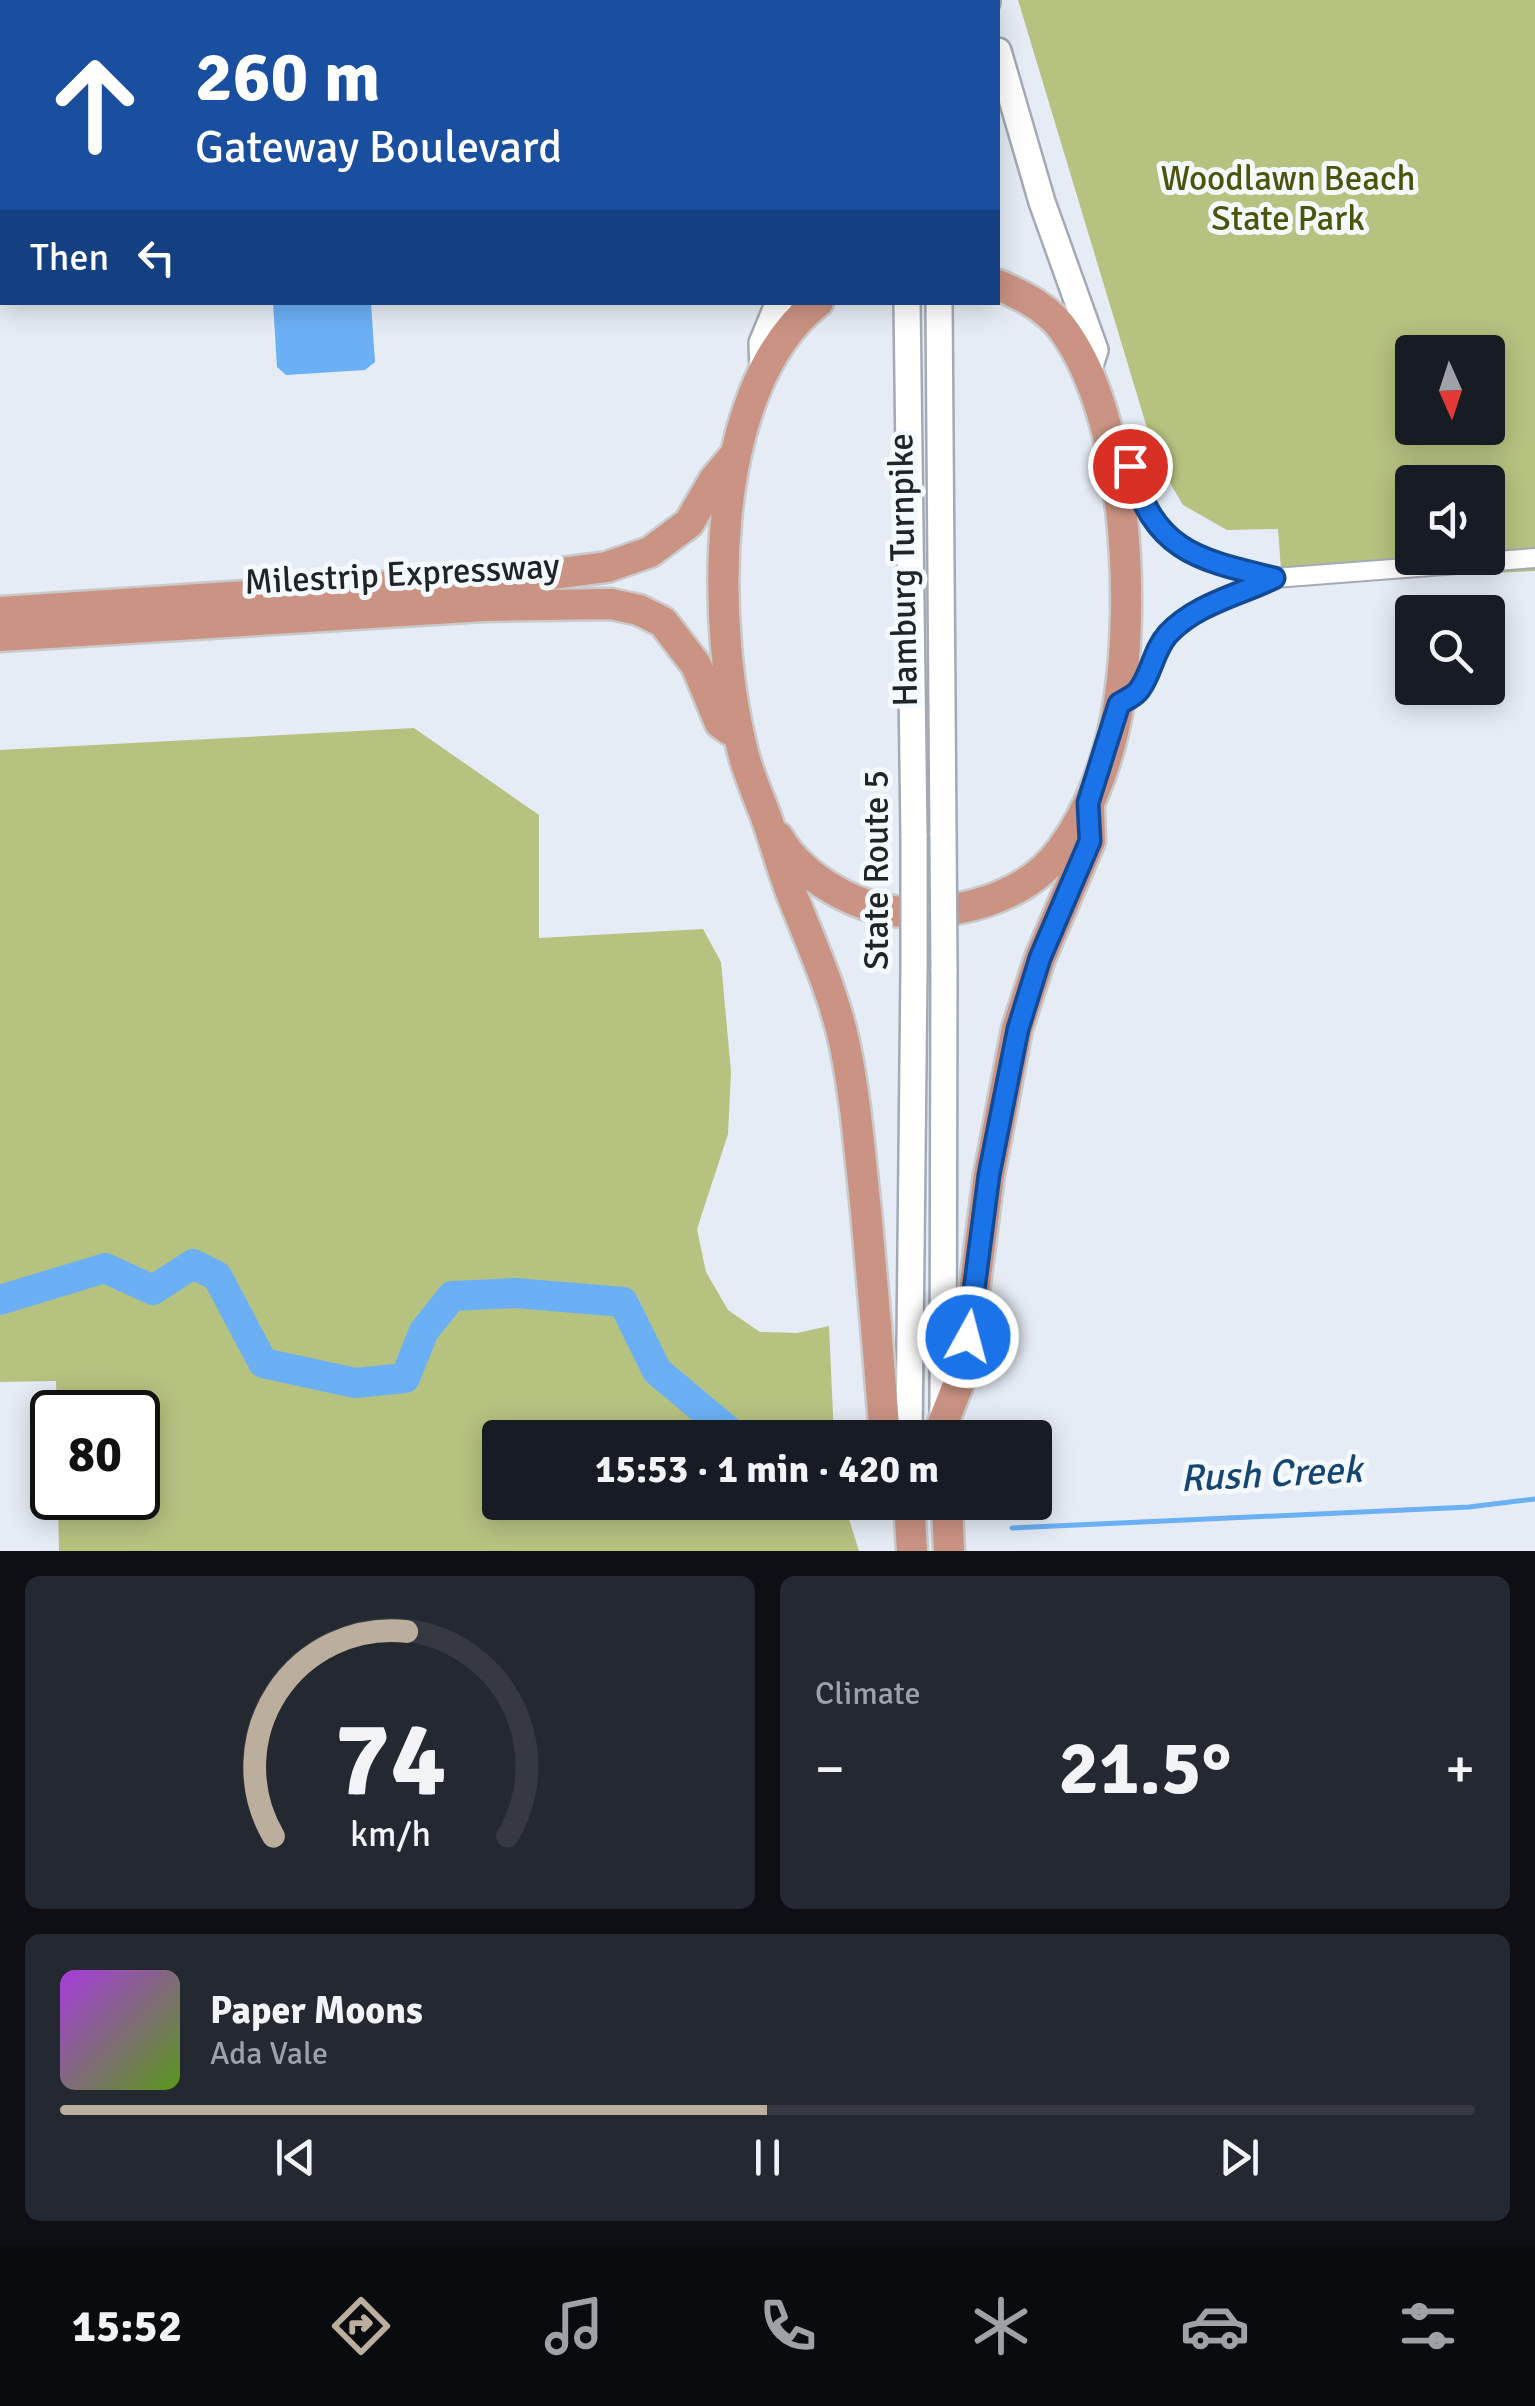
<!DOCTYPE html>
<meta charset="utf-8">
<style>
:root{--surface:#171b24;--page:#242831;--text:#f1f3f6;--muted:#9ea1a6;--line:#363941;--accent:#bbae9c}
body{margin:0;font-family:Signika,sans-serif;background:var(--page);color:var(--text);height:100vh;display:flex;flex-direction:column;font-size:38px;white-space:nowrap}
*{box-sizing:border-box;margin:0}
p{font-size:32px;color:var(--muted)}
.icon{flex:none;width:55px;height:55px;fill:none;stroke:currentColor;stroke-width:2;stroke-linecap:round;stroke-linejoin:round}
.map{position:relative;height:1551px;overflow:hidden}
.panel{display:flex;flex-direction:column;gap:25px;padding:25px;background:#0d0f14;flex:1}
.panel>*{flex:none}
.banner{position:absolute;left:0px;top:0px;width:1000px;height:305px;box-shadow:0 5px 25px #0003;background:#1a4fa0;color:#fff;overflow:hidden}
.needle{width:65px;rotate:177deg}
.buttons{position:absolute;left:1395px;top:335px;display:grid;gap:20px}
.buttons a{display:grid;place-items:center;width:110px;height:110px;border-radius:10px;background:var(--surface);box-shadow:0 5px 25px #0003;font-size:50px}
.speed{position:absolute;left:30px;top:1390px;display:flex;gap:20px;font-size:50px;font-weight:700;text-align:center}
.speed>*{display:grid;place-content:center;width:130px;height:130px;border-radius:50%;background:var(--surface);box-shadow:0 5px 25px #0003;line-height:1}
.speed .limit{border:5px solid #111;border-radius:15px;background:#fff;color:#111}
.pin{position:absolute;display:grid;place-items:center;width:85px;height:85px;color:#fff;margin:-42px;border:5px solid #fff;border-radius:50%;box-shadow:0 2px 10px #0007}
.me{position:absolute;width:110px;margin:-55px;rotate:7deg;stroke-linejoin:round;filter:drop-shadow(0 0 8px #0008)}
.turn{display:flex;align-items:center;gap:35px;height:210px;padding:0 30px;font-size:45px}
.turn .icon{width:130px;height:130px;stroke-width:2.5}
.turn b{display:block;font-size:70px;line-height:85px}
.then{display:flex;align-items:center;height:95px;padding:0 30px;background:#0003;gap:20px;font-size:38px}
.big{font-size:75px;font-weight:700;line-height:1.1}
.panel .card{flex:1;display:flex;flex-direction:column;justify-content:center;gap:15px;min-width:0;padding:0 35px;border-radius:15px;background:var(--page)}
.panel .dial{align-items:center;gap:0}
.dial svg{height:260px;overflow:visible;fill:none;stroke:var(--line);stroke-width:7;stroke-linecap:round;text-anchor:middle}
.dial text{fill:var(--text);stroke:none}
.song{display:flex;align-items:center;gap:30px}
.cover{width:120px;height:120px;border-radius:15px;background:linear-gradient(135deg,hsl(280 70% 55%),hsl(90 70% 35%))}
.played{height:10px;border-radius:5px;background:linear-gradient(90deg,var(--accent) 50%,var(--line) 50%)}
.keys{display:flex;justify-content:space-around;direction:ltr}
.heat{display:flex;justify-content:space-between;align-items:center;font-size:55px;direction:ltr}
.panel .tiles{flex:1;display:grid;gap:25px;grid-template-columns:1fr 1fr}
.card:last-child{grid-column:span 2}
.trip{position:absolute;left:482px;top:1420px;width:570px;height:100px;border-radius:10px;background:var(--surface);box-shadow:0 5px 25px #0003;font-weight:700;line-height:100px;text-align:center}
.dock{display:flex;height:160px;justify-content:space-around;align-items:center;background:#090b0e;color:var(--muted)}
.dock .icon{width:70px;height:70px}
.dock .selected{color:var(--accent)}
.dock b{font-size:45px;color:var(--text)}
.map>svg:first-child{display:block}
.green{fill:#b6c280;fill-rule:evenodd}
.water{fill:#6bb0f5}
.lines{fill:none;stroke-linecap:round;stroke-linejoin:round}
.stream{stroke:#6bb0f5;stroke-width:5}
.river{stroke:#6bb0f5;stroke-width:30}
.minor-casing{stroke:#a4aab3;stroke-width:22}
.secondary-casing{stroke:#a4aab3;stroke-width:30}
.trunk-casing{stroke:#cacacb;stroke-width:35}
.minor{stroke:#fff;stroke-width:18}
.secondary{stroke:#fff;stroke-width:25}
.trunk{stroke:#ca9383;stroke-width:30}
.rail-casing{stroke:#6d7277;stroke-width:9}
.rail{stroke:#f4f9fe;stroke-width:5;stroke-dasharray:15;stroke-linecap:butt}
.secondary-bridge-casing{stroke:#a4aab3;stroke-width:30;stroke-linecap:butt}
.secondary-bridge{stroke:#fff;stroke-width:25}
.route-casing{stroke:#114b97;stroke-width:25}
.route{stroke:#1a73e8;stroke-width:18}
.labels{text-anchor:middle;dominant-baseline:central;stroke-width:10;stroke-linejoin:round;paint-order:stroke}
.park-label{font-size:35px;fill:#4b540b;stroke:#f4f9fe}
.street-label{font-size:35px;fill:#212427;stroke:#f4f9fe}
.water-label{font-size:38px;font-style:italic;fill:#154673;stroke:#f4f9fe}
</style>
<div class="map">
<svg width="1535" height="1551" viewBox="0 0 1535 1551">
<rect width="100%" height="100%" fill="#e5ecf5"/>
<g class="green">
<path d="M1018,0H1535V571L1282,583L1278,529L1227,530L1183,505L1157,461ZM1412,352H1488V428H1412ZM1412,482H1488V558H1412Z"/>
<polygon points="414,728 539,815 539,938 703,929 721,962 731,1072 728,1134 697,1229 706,1272 728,1310 760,1332 797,1333 829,1326 834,1437 500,1438 500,1502 844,1503 859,1551 59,1551 58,1498 138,1498 138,1412 57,1412 56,1381 0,1382 0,750"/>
</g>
<polygon class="water" points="273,303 371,303 375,362 365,370 286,375 277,367"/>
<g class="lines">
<polyline class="stream" points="1012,1528 1469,1507 1535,1499"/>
<g class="river">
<polyline points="0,1300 105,1268 153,1290 193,1264 217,1276 263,1363 355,1383 405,1378 424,1331 452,1296 515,1293 623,1302 657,1371 737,1438"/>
<polyline points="816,1502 817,1503"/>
</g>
<defs>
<g id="minor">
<polyline points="1116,451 1130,466 1138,493 1158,526 1186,551 1209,562 1275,578 1535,558"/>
<path d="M1119,704C1125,700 1135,696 1139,690C1152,673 1153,651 1169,634C1196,604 1239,595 1275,578"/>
</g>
<g id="secondary">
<polyline points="902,0 902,2"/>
<polyline points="939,0 939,2"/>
<polyline points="986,0 987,2"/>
<polyline points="859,2 859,0"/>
<polyline points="998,51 1042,202 1095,350 1088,372"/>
<polyline points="907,302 914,837"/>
<polyline points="939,302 943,836"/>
<polyline points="763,371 762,343 779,302"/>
<polyline points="943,1413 944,968"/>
<polyline points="909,1438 914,968"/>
</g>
<g id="trunk">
<path d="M818,302C705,390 711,635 745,760C751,780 759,798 766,817C777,848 785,880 798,910C816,955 835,998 845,1046C856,1100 860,1156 866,1211C873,1287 879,1362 885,1438"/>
<polyline points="0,612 523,578 607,567 650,552 689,523 714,480 735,455"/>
<polyline points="0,636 484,606 611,604 639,610 663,622 696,665 720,723 730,730"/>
<path d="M778,837C802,878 857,910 905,912C961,914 1026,898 1061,850C1092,809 1111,753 1119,702C1135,598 1127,420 1065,332C1050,309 1022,295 998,285"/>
<polyline points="944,1438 943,1423 964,1370 989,1175 1017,1029 1040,958 1090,841 1089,808"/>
<polyline points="909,1502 912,1551"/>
<polyline points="947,1502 949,1551"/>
</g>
</defs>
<use href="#minor" class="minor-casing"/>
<use href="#secondary" class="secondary-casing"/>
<use href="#trunk" class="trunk-casing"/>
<use href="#minor" class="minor"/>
<use href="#secondary" class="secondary"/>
<use href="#trunk" class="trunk"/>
<defs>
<polyline id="rail" points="0,296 2,296"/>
</defs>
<use href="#rail" class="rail-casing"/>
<use href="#rail" class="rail"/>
<defs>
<g id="secondary-bridge">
<polyline points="943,836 944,968"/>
<polyline points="914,837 914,968"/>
</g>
</defs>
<use href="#secondary-bridge" class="secondary-bridge-casing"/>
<use href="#secondary-bridge" class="secondary-bridge"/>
</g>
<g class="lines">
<defs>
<path id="route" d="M968,1337L989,1175L1018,1029L1040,958L1090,841L1088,803L1119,704C1125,700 1135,696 1139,690C1152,673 1153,651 1168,634C1196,604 1239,595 1274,578C1195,559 1155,551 1130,466"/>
</defs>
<use href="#route" class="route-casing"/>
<use href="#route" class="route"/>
</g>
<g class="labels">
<g class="park-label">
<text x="1288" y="178">Woodlawn Beach<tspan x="1288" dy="40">State Park</tspan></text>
</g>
<g class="street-label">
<text transform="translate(903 570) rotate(-91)">Hamburg Turnpike</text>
<text transform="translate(402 574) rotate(-3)">Milestrip Expressway</text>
<text transform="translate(876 870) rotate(-90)">State Route 5</text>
</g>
<g class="water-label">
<text transform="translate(1271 1474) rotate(-3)">Rush Creek</text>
</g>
</g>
</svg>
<div class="buttons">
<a><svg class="needle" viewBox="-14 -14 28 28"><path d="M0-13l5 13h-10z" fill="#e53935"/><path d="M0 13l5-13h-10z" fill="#9ea1a6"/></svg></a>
<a><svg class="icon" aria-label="sound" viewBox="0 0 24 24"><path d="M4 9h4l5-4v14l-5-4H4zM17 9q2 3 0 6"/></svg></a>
<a><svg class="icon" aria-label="search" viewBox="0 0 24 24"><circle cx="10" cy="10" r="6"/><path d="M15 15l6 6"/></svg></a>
</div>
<div class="speed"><div class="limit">80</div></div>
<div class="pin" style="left:1130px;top:466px;background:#d93025"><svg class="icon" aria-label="arrive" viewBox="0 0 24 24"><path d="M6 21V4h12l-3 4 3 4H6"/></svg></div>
<svg class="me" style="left:968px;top:1337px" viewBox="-20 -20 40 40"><circle r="17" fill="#1a73e8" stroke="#fff" stroke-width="3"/><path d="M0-11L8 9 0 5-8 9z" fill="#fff"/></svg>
<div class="trip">15:53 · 1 min · 420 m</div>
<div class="banner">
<div class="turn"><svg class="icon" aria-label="ahead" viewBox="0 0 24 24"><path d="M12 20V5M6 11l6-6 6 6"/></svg><div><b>260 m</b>Gateway Boulevard</div></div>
<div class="then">Then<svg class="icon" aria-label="left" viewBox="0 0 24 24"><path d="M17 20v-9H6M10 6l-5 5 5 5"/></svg></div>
</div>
</div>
<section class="panel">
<div class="tiles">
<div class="card dial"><svg viewBox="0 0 100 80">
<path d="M14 69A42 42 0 1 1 86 69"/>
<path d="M14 69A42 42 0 0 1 55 6" stroke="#bbae9c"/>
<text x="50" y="56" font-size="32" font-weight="700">74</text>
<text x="50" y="72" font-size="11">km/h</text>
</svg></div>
<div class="card"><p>Climate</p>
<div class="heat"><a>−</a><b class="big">21.5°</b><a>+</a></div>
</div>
<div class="card">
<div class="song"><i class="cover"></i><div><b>Paper Moons</b><p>Ada Vale</p></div></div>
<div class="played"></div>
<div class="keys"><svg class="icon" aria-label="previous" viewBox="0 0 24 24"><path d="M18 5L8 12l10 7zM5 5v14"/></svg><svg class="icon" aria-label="pause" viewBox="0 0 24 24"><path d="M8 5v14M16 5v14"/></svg><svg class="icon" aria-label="next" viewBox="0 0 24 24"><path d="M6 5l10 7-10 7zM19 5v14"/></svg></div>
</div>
</div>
</section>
<nav class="dock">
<b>15:52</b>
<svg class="icon selected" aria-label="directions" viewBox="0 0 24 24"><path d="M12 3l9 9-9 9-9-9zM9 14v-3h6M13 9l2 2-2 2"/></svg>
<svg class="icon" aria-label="music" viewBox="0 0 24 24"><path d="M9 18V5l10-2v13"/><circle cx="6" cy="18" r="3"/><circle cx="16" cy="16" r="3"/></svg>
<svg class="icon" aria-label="phone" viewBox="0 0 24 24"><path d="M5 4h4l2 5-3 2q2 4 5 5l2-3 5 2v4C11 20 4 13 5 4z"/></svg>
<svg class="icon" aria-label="climate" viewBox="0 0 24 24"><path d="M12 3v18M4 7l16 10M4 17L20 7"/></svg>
<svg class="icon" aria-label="car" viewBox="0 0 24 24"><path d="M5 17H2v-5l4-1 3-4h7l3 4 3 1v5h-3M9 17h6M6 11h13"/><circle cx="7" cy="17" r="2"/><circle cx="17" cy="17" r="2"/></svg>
<svg class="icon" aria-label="filters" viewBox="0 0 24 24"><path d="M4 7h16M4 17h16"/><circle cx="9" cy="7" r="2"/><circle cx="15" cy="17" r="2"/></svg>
</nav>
